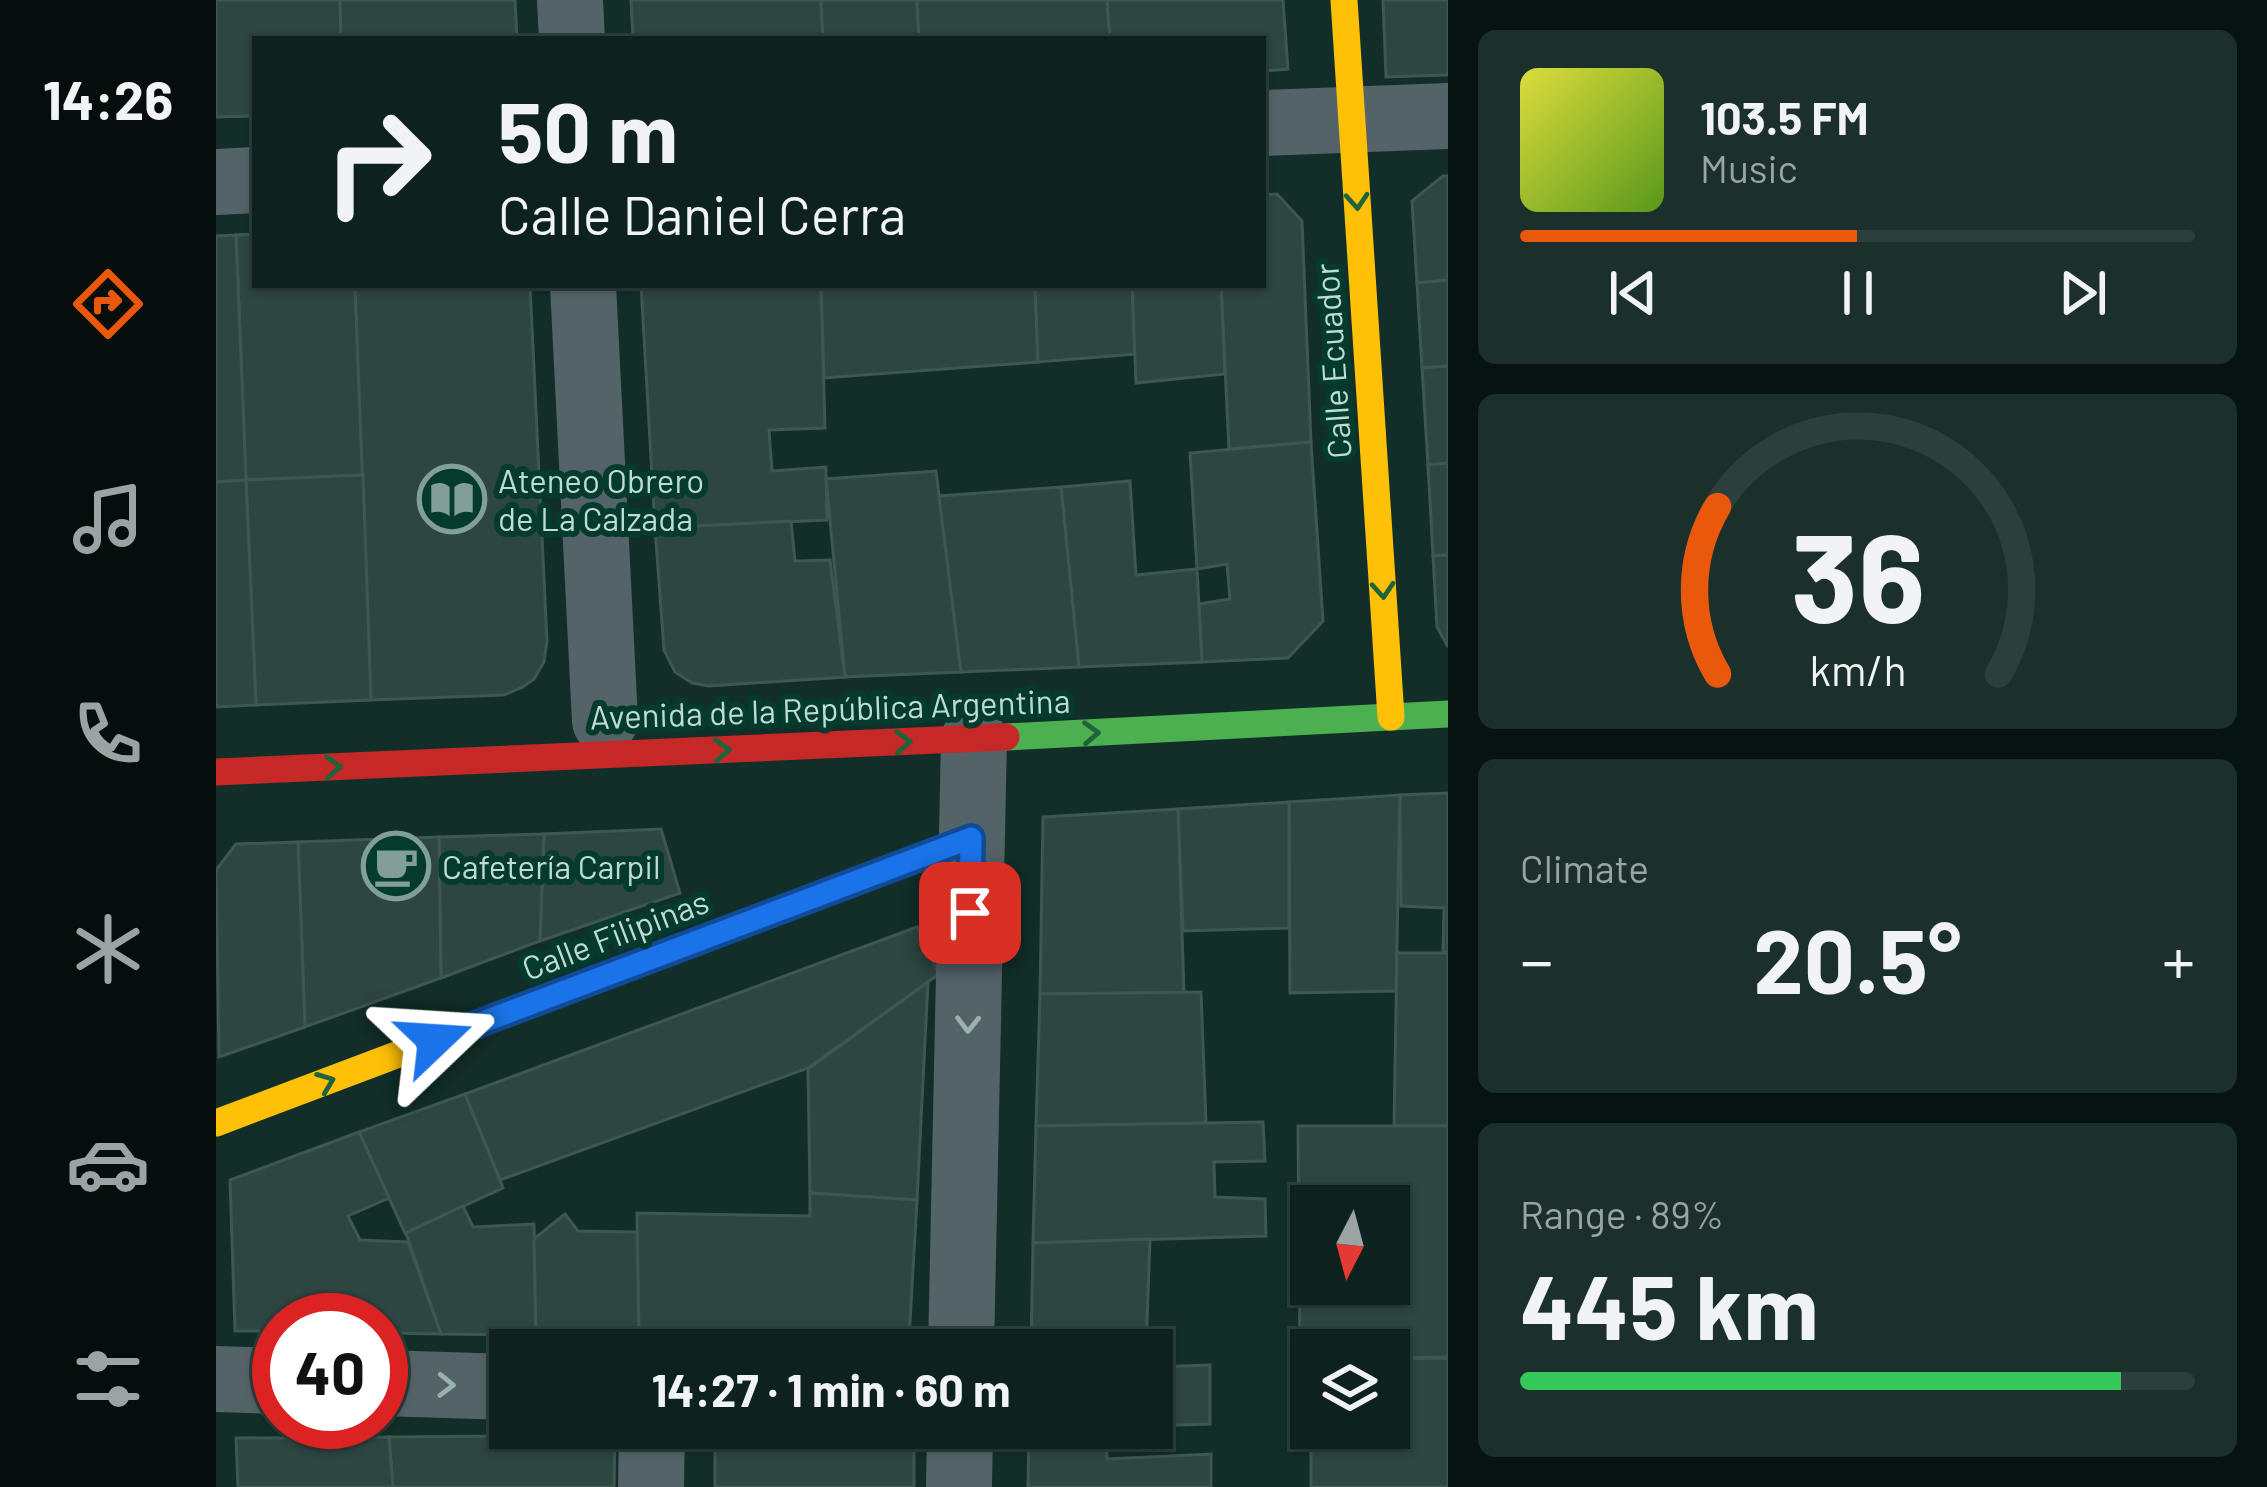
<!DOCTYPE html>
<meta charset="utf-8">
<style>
:root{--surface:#0d221e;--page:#1b2f2b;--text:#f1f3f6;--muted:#9aa4a4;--line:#2d3f3c;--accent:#ea580c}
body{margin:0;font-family:Barlow,sans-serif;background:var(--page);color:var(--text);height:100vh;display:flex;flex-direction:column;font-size:45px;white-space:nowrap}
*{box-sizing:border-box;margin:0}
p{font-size:39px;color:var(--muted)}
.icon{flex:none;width:66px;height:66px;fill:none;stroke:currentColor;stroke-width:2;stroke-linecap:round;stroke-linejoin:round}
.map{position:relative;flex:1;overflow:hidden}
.sheet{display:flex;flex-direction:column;gap:30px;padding:30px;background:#071310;width:819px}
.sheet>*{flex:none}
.top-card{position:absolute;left:36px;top:36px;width:1014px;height:252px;border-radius:0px;box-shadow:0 3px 9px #0004,0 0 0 3px var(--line);background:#0d221e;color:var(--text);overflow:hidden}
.needle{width:78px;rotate:186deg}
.buttons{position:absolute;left:1074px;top:1185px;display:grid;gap:24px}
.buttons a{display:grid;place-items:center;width:120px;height:120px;border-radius:0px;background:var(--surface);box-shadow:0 3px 9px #0004,0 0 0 3px var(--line);font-size:60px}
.speed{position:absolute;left:36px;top:1293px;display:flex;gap:24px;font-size:60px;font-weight:700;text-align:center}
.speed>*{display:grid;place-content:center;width:156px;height:156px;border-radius:50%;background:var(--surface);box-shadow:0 3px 9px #0004,0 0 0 3px var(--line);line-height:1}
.speed .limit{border:18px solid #d22;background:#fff;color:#111}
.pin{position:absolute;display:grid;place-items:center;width:102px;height:102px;color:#fff;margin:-51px;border-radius:24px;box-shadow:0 6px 18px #0006}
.me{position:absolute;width:132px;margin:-66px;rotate:70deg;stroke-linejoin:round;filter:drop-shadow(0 0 9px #0008)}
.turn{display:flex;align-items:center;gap:42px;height:252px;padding:0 48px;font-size:54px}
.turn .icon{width:156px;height:156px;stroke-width:2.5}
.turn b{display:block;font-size:84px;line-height:102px}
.big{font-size:90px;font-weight:700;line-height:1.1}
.sheet .card{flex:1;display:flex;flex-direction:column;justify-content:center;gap:18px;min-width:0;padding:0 42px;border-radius:18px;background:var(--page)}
.sheet .dial{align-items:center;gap:0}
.dial svg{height:312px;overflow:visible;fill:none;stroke:var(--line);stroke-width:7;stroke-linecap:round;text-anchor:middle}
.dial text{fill:var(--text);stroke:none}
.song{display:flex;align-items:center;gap:36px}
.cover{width:144px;height:144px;border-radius:18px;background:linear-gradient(135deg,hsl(60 70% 55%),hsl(90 70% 35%))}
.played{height:12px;border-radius:6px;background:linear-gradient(90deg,var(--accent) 50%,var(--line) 50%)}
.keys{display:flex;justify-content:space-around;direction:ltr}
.heat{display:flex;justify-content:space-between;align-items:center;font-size:66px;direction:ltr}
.charge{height:18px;border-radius:9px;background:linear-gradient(90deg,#34c759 89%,var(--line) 0)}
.trip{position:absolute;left:273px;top:1329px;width:684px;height:120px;border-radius:0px;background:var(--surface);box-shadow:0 3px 9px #0004,0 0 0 3px var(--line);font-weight:700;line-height:120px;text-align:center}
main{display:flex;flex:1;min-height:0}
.dock{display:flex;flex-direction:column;width:216px;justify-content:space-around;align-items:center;background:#050e0c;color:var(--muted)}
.dock .icon{width:84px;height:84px}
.dock .current{color:var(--accent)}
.dock b{font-size:54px;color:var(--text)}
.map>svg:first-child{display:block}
.building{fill:#2d4641;stroke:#3d5751;stroke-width:3;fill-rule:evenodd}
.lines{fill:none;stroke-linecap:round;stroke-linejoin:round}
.street{stroke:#546368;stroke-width:66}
.fast{stroke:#4caf50;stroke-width:27}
.slow{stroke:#ffc107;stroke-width:27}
.jam{stroke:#c62828;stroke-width:27}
.oneway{stroke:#1e633b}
.oneway2{stroke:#99b2ad}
.route-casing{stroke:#114b97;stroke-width:30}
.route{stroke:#1a73e8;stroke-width:21}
.labels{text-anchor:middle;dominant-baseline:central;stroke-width:12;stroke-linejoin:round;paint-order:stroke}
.street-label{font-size:33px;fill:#bedcd2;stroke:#053a2f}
.poi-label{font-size:33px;fill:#bedcd2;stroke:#053a2f;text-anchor:start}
</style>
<main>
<nav class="dock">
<b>14:26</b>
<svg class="icon current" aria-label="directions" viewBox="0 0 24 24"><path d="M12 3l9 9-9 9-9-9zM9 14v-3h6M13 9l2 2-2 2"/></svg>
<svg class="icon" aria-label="music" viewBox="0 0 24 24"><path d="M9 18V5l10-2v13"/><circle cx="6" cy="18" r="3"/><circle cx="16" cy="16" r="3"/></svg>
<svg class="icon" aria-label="phone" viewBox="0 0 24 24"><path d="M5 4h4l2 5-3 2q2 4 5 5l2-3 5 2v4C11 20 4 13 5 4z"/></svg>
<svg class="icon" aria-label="climate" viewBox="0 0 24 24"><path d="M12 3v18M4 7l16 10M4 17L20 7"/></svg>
<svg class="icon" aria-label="car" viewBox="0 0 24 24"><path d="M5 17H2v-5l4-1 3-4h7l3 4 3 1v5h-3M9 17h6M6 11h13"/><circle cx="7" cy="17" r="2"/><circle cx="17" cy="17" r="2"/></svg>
<svg class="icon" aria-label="filters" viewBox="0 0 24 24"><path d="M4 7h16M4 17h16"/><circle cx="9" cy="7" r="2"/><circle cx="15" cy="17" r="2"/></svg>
</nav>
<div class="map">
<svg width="1232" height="1487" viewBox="0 0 1232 1487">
<rect width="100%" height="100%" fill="#112e28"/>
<g class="building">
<polygon points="0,0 124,0 125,39 39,39 39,116 0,117"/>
<polygon points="124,0 299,0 301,39 125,39"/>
<polygon points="415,0 605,0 607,39 417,39"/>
<polygon points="605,0 701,0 703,39 607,39"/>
<polygon points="701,0 891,0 894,39 703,39"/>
<polygon points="891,0 1067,0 1072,69 1047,71 1047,39 894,39"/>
<polygon points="1167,0 1232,0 1232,75 1170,77"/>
<polygon points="1227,176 1232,176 1232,280 1201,283 1196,201"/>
<polygon points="1061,194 1086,221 1095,442 1013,449 1005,285 1047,285 1047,195"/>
<polygon points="39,234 39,285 139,285 147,475 30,480 20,235"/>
<polygon points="20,235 30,480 0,482 0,236"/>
<polygon points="1232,280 1232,366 1206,368 1201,283"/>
<polygon points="139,285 314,285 331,641 328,662 318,679 307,687 288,695 155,700"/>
<polygon points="425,285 605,285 609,428 553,430 556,471 610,467 611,520 439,528"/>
<polygon points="605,285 819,285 822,362 608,378"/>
<polygon points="819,285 916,285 919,354 822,362"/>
<polygon points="916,285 1005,285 1009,374 920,383"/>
<polygon points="1232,366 1232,463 1212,465 1206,368"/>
<polygon points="1095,442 1107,621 1072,658 986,662 983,604 1014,599 1011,564 981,569 974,453"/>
<polygon points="1232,463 1232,555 1217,556 1212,465"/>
<polygon points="720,471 745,672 629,677 610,479"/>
<polygon points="147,475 155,700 40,705 30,480"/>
<polygon points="30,480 40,705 0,707 0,482"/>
<polygon points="914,481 920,575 981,569 986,662 863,667 845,487"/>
<polygon points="845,487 863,667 745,672 723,496"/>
<polygon points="575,521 579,561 614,560 629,677 493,686 476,683 459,672 448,650 439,528"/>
<polygon points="1232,555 1232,647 1221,627 1217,556"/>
<polygon points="1232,793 1232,952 1227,952 1228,908 1185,906 1184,795"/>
<polygon points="1184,795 1180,991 1074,993 1073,802"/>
<polygon points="1073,802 1073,928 967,931 962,809"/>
<polygon points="962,809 968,993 824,994 827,817"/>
<polygon points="445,829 464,893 324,941 328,834"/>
<polygon points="328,834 324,941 225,978 223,837"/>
<polygon points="223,837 225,978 89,1027 82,842"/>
<polygon points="82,842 89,1027 3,1057 0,870 20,844"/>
<polygon points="701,927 723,974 592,1068 284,1180 249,1094"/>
<polygon points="1181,953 1232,953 1232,1126 1178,1126"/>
<polygon points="712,982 701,1200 594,1193 592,1069"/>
<polygon points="985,992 990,1123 820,1126 824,994"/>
<polygon points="249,1094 287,1188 189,1233 143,1132"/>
<polygon points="1047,1122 1049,1161 998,1162 999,1197 1049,1199 1050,1236 817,1243 820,1126"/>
<path d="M1082,1126H1232V1357L1173,1358V1350H1095V1360H1084ZM1095,1206H1173V1284H1095Z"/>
<polygon points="143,1132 173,1198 132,1216 144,1240 192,1242 225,1334 165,1333 165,1320 63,1320 63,1331 19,1331 14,1180"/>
<polygon points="594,1193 701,1200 693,1340 423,1336 421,1213 594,1216"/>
<polygon points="247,1206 257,1227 318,1224 320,1335 225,1334 190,1233"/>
<polygon points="349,1214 362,1231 421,1232 423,1336 320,1335 318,1239"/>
<polygon points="934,1239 930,1350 815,1350 817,1243"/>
<polygon points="1232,1358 1232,1487 1095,1487 1095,1450 1188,1447 1186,1417 1173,1417 1173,1359"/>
<polygon points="994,1365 994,1424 936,1426 936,1367"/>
<polygon points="813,1428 890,1428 891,1459 995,1454 995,1487 812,1487"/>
<polygon points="399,1435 398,1487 177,1487 173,1437"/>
<polygon points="173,1437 177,1487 22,1487 20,1438"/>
<polygon points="499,1445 698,1448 698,1487 499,1487"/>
</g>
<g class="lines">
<g class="street">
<polyline points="354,0 356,39"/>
<polyline points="1047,123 1232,116"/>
<polyline points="0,182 39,180"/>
<polyline points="367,285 389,721"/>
<polyline points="745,1350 758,739"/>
<polyline points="0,1379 63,1381"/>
<polyline points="165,1383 294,1387"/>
<polyline points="435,1487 436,1428"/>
<polyline points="743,1487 744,1428"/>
</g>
<polyline class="fast" points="790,737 1232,714"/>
<g class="slow">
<polyline points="1128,0 1175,717"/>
<polyline points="0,1123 755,838"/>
</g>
<polyline class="jam" points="0,772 790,737"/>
</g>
<defs><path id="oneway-chevron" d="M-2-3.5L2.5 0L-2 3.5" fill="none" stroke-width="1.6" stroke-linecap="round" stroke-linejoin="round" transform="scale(3)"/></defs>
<g class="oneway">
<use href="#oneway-chevron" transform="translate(1141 201) rotate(86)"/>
<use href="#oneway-chevron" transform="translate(1167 590) rotate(86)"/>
<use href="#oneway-chevron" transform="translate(875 733) rotate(-3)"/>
<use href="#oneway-chevron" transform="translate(687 742) rotate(-2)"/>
<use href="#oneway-chevron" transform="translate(506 750) rotate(-3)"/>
<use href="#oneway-chevron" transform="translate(117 767) rotate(-3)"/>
<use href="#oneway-chevron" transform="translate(110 1082) rotate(-21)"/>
</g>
<g class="oneway2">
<use href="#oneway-chevron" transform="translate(752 1024) rotate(91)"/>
<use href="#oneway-chevron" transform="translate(230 1385) rotate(1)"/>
</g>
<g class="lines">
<defs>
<polyline id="route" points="219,1040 755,838 754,913"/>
</defs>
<use href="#route" class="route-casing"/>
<use href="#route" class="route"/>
</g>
<defs>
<symbol id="library-ring" viewBox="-11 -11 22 22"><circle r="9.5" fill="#053a2f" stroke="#819f96" stroke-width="1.5"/><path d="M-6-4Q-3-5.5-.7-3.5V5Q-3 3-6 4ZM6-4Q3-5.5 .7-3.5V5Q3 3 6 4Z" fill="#819f96"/></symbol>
<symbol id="cafe-ring" viewBox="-11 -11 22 22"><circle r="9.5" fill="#053a2f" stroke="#819f96" stroke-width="1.5"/><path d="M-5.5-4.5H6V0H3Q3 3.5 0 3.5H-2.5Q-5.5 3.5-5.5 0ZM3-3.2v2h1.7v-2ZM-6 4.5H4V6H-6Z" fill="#819f96"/></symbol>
</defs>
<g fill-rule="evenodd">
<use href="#library-ring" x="198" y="461" width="76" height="76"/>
<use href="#cafe-ring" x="142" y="828" width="76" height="76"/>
</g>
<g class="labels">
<g class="street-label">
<text transform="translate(1116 361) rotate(-94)">Calle Ecuador</text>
<text transform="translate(614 708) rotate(-2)">Avenida de la República Argentina</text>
<text transform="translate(399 934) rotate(-21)">Calle Filipinas</text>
</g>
<g class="poi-label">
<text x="282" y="480">Ateneo Obrero<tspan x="282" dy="38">de La Calzada</tspan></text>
<text x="226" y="866">Cafetería Carpil</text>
</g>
</g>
</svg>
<div class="buttons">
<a><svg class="needle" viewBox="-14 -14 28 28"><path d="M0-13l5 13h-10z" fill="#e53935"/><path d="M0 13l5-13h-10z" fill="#9aa4a4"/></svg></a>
<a><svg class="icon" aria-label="layers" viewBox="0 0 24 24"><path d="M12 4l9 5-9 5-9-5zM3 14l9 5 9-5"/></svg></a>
</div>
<div class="speed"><div class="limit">40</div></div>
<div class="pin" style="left:754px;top:913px;background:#d93025"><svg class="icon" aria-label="arrive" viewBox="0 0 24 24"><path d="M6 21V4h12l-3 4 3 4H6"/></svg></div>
<svg class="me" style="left:219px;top:1040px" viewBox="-20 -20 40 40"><path d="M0-17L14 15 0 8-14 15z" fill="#1a73e8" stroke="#fff" stroke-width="4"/></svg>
<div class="trip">14:27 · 1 min · 60 m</div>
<div class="top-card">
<div class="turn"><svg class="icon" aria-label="right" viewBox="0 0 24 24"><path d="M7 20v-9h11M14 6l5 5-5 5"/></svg><div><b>50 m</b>Calle Daniel Cerra</div></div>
</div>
</div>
<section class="sheet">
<div class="card">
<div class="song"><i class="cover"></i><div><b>103.5 FM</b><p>Music</p></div></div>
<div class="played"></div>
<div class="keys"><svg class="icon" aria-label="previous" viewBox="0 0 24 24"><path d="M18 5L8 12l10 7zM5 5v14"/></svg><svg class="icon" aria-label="pause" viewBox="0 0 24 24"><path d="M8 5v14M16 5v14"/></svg><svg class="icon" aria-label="next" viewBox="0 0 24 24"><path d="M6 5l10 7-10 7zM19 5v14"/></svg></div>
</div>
<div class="card dial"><svg viewBox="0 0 100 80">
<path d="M14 69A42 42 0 1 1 86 69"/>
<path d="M14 69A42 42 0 0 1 14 26" stroke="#ea580c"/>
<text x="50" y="56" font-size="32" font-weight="700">36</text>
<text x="50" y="72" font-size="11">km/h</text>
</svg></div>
<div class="card"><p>Climate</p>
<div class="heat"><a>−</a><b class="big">20.5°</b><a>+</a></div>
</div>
<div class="card"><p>Range · 89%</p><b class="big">445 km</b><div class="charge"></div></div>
</section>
</main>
